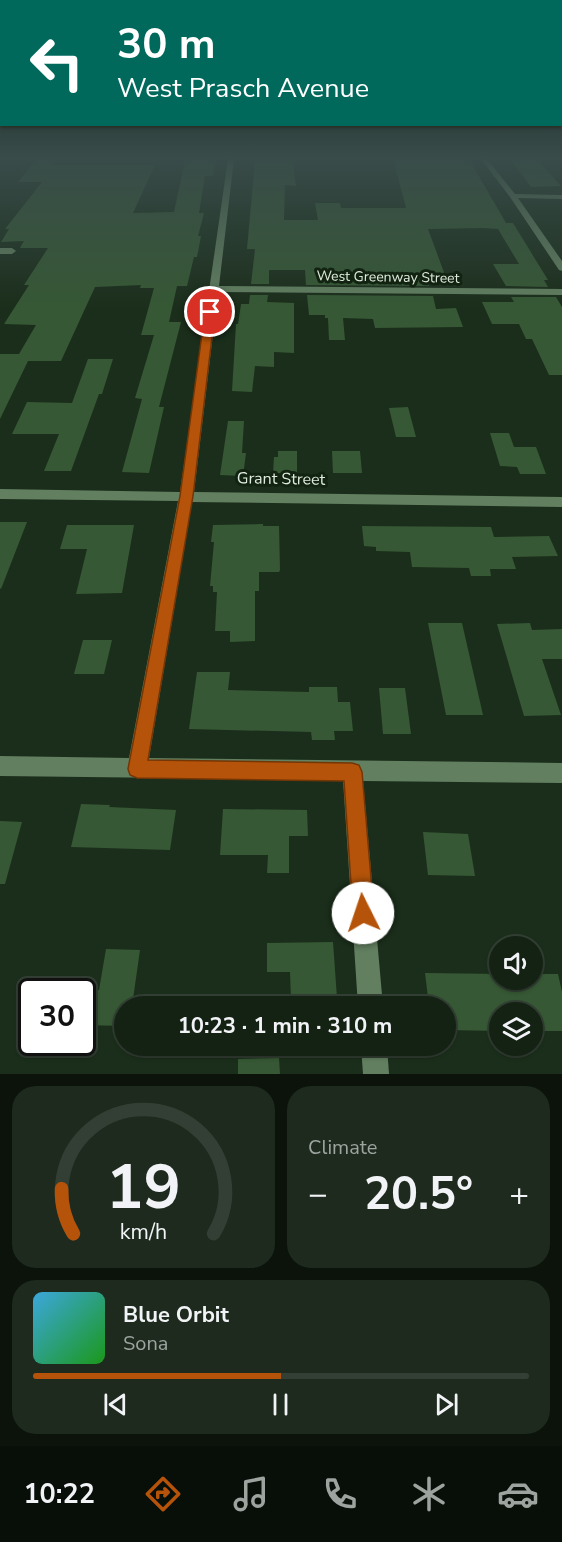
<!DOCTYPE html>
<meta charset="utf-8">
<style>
:root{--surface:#142214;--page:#1d2a1d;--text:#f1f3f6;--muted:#9da4a0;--line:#333f34;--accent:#b45309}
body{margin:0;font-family:"Nunito Sans",sans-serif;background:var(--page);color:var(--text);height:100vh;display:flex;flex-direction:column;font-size:22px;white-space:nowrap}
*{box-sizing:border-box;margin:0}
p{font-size:20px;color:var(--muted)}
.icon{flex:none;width:33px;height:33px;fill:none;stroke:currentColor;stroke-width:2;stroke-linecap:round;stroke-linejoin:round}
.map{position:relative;height:1074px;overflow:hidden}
.sheet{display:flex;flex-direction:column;gap:12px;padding:12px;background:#0b130b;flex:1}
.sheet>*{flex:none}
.banner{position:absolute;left:0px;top:0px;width:562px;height:126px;box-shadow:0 2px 4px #0004,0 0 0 2px var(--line);background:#00695c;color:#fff;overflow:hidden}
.buttons{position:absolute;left:489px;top:936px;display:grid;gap:12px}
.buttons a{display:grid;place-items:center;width:54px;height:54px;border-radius:50%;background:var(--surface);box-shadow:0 2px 4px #0004,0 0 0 2px var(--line);font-size:30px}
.speed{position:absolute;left:18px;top:978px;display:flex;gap:12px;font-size:30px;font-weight:700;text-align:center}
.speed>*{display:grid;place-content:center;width:78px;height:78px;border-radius:50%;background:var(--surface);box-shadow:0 2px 4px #0004,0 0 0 2px var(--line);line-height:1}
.speed .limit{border:3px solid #111;border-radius:9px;background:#fff;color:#111}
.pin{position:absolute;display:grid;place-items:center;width:51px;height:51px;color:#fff;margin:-26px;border:3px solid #fff;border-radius:50%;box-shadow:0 2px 6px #0007}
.me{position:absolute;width:66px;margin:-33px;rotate:356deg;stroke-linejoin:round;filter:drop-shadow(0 0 4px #0008)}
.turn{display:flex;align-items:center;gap:21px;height:126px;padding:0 18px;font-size:27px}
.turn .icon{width:78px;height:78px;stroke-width:2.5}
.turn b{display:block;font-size:42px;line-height:51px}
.big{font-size:45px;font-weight:700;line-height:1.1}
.sheet .widget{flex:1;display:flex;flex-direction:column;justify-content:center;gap:9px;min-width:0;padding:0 21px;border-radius:24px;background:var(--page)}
.sheet .dial{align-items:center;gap:0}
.dial svg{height:156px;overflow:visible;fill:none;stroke:var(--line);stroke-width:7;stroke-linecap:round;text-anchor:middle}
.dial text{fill:var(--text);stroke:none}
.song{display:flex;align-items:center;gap:18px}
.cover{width:72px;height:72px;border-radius:9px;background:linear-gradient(135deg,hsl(200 70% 55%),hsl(120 70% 35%))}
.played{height:6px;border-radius:3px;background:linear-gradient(90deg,var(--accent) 50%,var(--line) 50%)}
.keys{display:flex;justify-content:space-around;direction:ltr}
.heat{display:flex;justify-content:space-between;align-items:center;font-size:33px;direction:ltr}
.sheet .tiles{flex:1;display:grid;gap:12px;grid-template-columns:1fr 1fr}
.widget:last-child{grid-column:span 2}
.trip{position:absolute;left:114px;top:996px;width:342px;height:60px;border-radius:30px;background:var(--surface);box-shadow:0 2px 4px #0004,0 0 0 2px var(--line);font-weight:700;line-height:60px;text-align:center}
.tab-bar{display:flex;height:96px;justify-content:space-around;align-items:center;background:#080e08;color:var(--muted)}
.tab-bar .icon{width:42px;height:42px}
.tab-bar .active{color:var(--accent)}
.tab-bar b{font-size:27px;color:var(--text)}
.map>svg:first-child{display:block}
.building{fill:#365834}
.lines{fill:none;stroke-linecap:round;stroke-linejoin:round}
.minor{fill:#627f60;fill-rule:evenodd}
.route{fill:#b45309;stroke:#753606;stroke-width:1.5}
.labels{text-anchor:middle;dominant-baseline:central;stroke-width:6;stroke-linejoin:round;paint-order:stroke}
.far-street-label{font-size:14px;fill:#dfebde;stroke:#122411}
.street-label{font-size:16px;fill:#dfebde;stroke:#122411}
</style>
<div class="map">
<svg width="562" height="1074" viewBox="0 0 562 1074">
<rect width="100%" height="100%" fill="#1b2e1b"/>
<g class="building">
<polygon points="36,159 56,159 51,165 155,165 133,213 174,212 185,160 216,160 213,176 205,176 199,213 204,213 198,236 201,236 197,257 194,257 187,286 177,286 169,322 181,322 159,407 164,407 149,473 122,472 142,399 135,398 154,335 141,335 154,288 140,288 141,285 95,287 61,361 28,361 0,419 0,354 19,354 36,325 4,324 29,285 24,285 48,248 20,248 24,241 1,242 9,229 5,229 42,182 18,182"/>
<polygon points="393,159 469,159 506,223 513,223 548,280 544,280 548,287 506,286 493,264 519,264 498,229 483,228 428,229 445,275 426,276 429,286 306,285 305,270 269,270 269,284 251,284 255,249 247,249 255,161 293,161 296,186 285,185 284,220 318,220 315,203 340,203 341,208 406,208"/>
<polygon points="510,159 537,159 561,186 531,187"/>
<polygon points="250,295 268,295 267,302 294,303 294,353 274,352 274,367 255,366 252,392 232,391 236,324 238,324 241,304 249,304"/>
<polygon points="307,295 433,296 436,309 456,308 463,327 375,328 373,319 343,318 345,340 329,340 328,318 325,318 325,315 309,315"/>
<polygon points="511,297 556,297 562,307 562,375 549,375 532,339 526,339 519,324 492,324 482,302 514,302"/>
<polygon points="88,359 113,359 102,394 99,394 71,471 44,471 59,434 12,434 27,402 72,403"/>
<polygon points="408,407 416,437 396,437 389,408"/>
<polygon points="228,421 244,421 242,453 246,453 243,476 220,475"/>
<polygon points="490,433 509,433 514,447 536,447 546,474 520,474 517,467 500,466"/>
<polygon points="278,451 297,451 297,474 273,473 274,457 278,457"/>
<polygon points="332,451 360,451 362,473 333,473"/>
<polygon points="0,522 27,522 1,589 0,588"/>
<polygon points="263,524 263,526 279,526 280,570 279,572 259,572 259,591 255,591 255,641 230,642 230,631 215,631 217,592 213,592 213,586 210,586 214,542 211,542 213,525"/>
<polygon points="67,525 134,525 122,593 76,594 87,549 60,549"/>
<polygon points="362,526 491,527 494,537 549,536 558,556 512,557 516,569 490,569 491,576 471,576 469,568 412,567 410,552 376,551 376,547 364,546"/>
<polygon points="428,623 462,623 483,715 446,715"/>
<polygon points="530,623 532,630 562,629 562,659 542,659 561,715 524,716 497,624"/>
<polygon points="83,640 112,640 104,674 74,674"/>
<polygon points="197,672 230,672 228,690 309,692 309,687 337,687 338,702 350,702 353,731 334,731 335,740 312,740 311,732 189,729"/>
<polygon points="379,688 405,688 411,734 383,734"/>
<polygon points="81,804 110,805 109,807 176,810 170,850 71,847"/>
<polygon points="223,809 307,810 308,836 289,836 289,873 267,873 268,855 220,855"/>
<polygon points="0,821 22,822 5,884 0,884"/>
<polygon points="423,832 468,834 475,876 428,875"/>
<polygon points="333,942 337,998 291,999 290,972 267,972 267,943"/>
<polygon points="106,949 140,950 132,1006 124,1006 124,1026 82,1025 82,989 99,990"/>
<polygon points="425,973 500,974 500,980 532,980 532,974 558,974 562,992 562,1031 532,1031 532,1012 500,1012 500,1031 446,1030 446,1006 429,1006"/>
<polygon points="279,1058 280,1074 238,1074 238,1059"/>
</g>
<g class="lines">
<g class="minor">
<polygon points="228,159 234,159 219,286 562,289 562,295 218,292 194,492 562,497 562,507 192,502 149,758 562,763 562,783 363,781 383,1006 358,1006 343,780 0,776 0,756 129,758 178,501 0,499 0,489 180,492"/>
<polygon points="481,159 487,159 515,194 562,195 562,199 518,198 562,261 562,271 559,270 510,197"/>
<polygon points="0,248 12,248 16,251 12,254 0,254"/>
<polygon points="361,1046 387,1046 389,1074 363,1074"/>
</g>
</g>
<linearGradient id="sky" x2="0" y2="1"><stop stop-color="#0f190f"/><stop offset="0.51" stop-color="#394c4a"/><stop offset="1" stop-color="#394c4a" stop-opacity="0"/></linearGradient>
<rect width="562" height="309" fill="url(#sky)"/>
<polygon class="route" points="210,309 215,312 193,496 148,760 352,763 359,765 362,772 374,913 371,920 363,923 356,920 353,913 344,781 137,778 130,775 128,769 180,496 205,312"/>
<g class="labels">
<g class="far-street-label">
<text transform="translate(388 277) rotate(1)">West Greenway Street</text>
</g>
<g class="street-label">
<text transform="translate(281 479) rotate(1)">Grant Street</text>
</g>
</g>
</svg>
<div class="buttons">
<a><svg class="icon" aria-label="sound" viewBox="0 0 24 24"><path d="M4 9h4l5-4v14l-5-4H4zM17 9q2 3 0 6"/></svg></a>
<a><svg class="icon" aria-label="layers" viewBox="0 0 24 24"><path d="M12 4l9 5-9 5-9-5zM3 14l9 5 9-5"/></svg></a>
</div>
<div class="speed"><div class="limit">30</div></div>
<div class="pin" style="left:210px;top:312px;background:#d93025"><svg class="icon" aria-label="arrive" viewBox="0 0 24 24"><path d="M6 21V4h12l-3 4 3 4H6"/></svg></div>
<svg class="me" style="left:363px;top:913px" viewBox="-20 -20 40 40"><circle r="19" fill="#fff"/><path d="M0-13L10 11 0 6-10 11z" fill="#b45309"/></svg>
<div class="trip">10:23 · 1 min · 310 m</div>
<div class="banner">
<div class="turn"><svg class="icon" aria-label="left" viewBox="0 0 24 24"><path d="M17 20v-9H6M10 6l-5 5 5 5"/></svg><div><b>30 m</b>West Prasch Avenue</div></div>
</div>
</div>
<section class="sheet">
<div class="tiles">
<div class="widget dial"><svg viewBox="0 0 100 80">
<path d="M14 69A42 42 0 1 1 86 69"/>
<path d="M14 69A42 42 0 0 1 8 46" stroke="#b45309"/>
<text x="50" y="56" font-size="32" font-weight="700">19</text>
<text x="50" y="72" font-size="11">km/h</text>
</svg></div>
<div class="widget"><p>Climate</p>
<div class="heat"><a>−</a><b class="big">20.5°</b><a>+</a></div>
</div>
<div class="widget">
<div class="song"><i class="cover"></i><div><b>Blue Orbit</b><p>Sona</p></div></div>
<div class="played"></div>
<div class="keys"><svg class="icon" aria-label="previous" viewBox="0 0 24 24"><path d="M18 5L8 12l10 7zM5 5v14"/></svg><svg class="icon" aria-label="pause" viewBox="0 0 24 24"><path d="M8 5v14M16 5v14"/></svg><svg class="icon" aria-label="next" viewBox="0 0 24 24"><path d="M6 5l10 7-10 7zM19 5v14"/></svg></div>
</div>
</div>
</section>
<nav class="tab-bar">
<b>10:22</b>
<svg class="icon active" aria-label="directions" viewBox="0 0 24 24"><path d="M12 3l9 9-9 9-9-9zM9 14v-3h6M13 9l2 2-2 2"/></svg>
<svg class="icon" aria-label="music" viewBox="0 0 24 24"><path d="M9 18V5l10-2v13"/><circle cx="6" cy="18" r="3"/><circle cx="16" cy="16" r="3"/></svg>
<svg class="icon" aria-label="phone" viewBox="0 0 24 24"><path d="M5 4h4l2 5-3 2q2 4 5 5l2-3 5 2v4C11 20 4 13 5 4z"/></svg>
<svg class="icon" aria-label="climate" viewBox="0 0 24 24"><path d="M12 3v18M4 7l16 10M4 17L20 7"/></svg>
<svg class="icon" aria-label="car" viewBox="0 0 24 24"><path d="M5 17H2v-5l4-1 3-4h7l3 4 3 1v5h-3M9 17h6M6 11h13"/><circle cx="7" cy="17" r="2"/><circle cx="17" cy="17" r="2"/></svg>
</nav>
